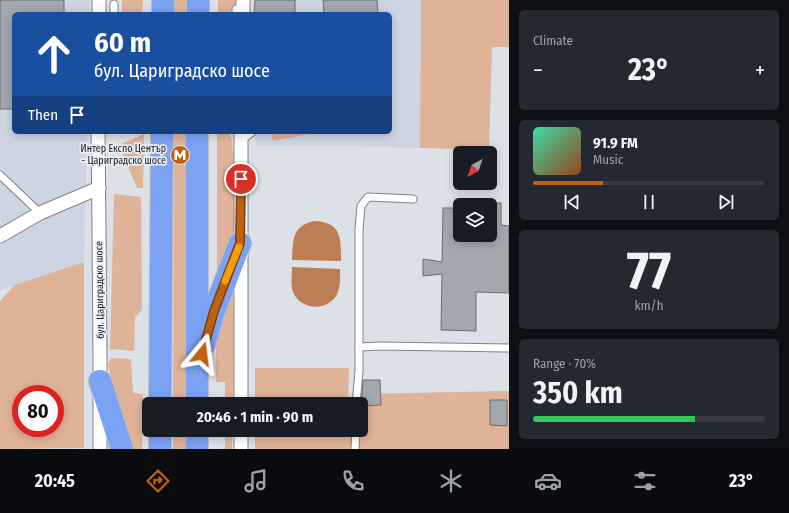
<!DOCTYPE html>
<meta charset="utf-8">
<style>
:root{--surface:#171b24;--page:#242831;--text:#f1f3f6;--muted:#9ea1a6;--line:#363941;--accent:#be6112}
body{margin:0;font-family:"Fira Sans Condensed",sans-serif;background:var(--page);color:var(--text);height:100vh;display:flex;flex-direction:column;font-size:15px;white-space:nowrap}
*{box-sizing:border-box;margin:0}
p{font-size:13px;color:var(--muted)}
.icon{flex:none;width:22px;height:22px;fill:none;stroke:currentColor;stroke-width:2;stroke-linecap:round;stroke-linejoin:round}
.map{position:relative;flex:1;overflow:hidden}
.side{display:flex;flex-direction:column;gap:10px;padding:10px;background:#0d0f14;width:280px}
.side>*{flex:none}
.guide{position:absolute;left:12px;top:12px;width:380px;height:122px;border-radius:6px;box-shadow:0 2px 10px #0003;background:#1a4fa0;color:#fff;overflow:hidden}
.needle{width:26px;rotate:220deg}
.controls{position:absolute;left:453px;top:146px;display:grid;gap:8px}
.controls a{display:grid;place-items:center;width:44px;height:44px;border-radius:6px;background:var(--surface);box-shadow:0 2px 10px #0003;font-size:20px}
.speed{position:absolute;left:12px;top:385px;display:flex;gap:8px;font-size:20px;font-weight:700;text-align:center}
.speed>*{display:grid;place-content:center;width:52px;height:52px;border-radius:50%;background:var(--surface);box-shadow:0 2px 10px #0003;line-height:1}
.speed .limit{border:6px solid #d22;background:#fff;color:#111}
.pin{position:absolute;display:grid;place-items:center;width:34px;height:34px;color:#fff;margin:-17px;border:2px solid #fff;border-radius:50%;box-shadow:0 1px 4px #0007}
.me{position:absolute;width:44px;margin:-22px;rotate:16deg;stroke-linejoin:round;filter:drop-shadow(0 0 3px #0008)}
.turn{display:flex;align-items:center;gap:14px;height:84px;padding:0 16px;font-size:18px}
.turn .icon{width:52px;height:52px;stroke-width:2.5}
.turn b{display:block;font-size:28px;line-height:34px}
.then{display:flex;align-items:center;height:38px;padding:0 16px;background:#0003;gap:8px;font-size:15px}
.big{font-size:30px;font-weight:700;line-height:1.1}
.side .tile{flex:1;display:flex;flex-direction:column;justify-content:center;gap:6px;min-width:0;padding:0 14px;border-radius:6px;background:var(--page)}
.side .dial{align-items:center;gap:0}
.dial b{font-size:52px;line-height:1}
.song{display:flex;align-items:center;gap:12px}
.cover{width:48px;height:48px;border-radius:6px;background:linear-gradient(135deg,hsl(160 70% 55%),hsl(20 70% 35%))}
.played{height:4px;border-radius:2px;background:linear-gradient(90deg,var(--accent) 30%,var(--line) 30%)}
.keys{display:flex;justify-content:space-around;direction:ltr}
.heat{display:flex;justify-content:space-between;align-items:center;font-size:22px;direction:ltr}
.charge{height:6px;border-radius:3px;background:linear-gradient(90deg,#34c759 70%,var(--line) 0)}
.trip{position:absolute;left:142px;top:397px;width:226px;height:40px;border-radius:6px;background:var(--surface);box-shadow:0 2px 10px #0003;font-weight:700;line-height:40px;text-align:center}
.dock{display:flex;height:64px;justify-content:space-around;align-items:center;background:#090b0e;color:var(--muted)}
.dock .icon{width:28px;height:28px}
.dock .selected{color:var(--accent)}
.dock b{font-size:18px;color:var(--text)}
main{display:flex;flex:1;min-height:0}
.map>svg:first-child{display:block}
.built{fill:#cdd4e2}
.green{fill:#dfb398;fill-rule:evenodd}
.water{fill:#be7e55}
.building{fill:#a3a7ae;stroke:#696c73}
.lines{fill:none;stroke-linecap:round;stroke-linejoin:round}
.service-casing{stroke:#7f8289;stroke-width:9}
.minor-casing{stroke:#7f8289;stroke-width:15}
.trunk-casing{stroke:#bebfbf;stroke-width:24}
.service{stroke:#fff;stroke-width:7}
.minor{stroke:#fff;stroke-width:13}
.trunk{stroke:#7ca2f3;stroke-width:22}
.route-casing{stroke:#7c3f0c;stroke-width:10}
.route{stroke:#be6112;stroke-width:7}
.slow{stroke:#f59e0b;stroke-width:7}
.labels{text-anchor:middle;dominant-baseline:central;stroke-width:3.5;stroke-linejoin:round;paint-order:stroke}
.poi-label{font-size:10px;fill:#18191c;stroke:#e9edf4;text-anchor:end}
.street-label{font-size:10px;fill:#18191c;stroke:#e9edf4}
</style>
<main>
<div class="map">
<svg width="509" height="449" viewBox="0 0 509 449">
<rect width="100%" height="100%" fill="#dce0e7"/>
<g class="built">
<polygon points="0,0 90,0 89,14 14,14 14,132 87,132 84,262 0,290"/>
<polygon points="256,0 421,0 420,148 353,146 256,146 255,132 390,132 390,14 256,14"/>
</g>
<g class="green">
<polygon points="122,0 143,0 142,14 122,14"/>
<rect x="174" y="0" width="12" height="14"/>
<polygon points="218,0 236,0 235,14 218,14"/>
<polygon points="421,0 509,0 509,47 492,47 489,150 420,148"/>
<polygon points="174,132 186,132 185,404 173,404"/>
<polygon points="217,132 229,132 232,140 235,179 235,227 227,253 220,270 217,269"/>
<polygon points="271,132 319,132 273,141"/>
<polygon points="144,134 143,188 137,188 119,145"/>
<polygon points="114,194 141,197 142,310 135,317 134,351 110,349"/>
<path d="M84,262V448L0,449V301L15,285ZM21,394H55V428H21Z"/>
<polygon points="233,287 234,333 233,404 225,404 225,382 216,382 216,334"/>
<polygon points="111,358 131,359 133,393 143,394 142,449 131,449 112,383 108,364"/>
<polygon points="255,368 349,368 348,404 255,404"/>
<polygon points="509,391 509,449 255,449 255,430 361,430 361,404 356,404 357,394"/>
<rect x="173" y="430" width="12" height="19"/>
<rect x="225" y="430" width="7" height="19"/>
</g>
<g class="water">
<path d="M314,221C342,222 341,239 341,261L292,260C293,240 292,226 314,221Z"/>
<path d="M292,267L340,269C340,278 341,288 336,296C325,313 297,309 292,289C291,282 292,274 292,267Z"/>
</g>
<g class="building">
<polygon points="0,0 64,0 64,14 14,14 14,109 0,109"/>
<polygon points="255,0 295,0 295,14 254,14"/>
<polygon points="323,0 377,0 378,14 324,14"/>
<polygon points="490,203 501,203 501,225 509,226 509,293 476,292 476,331 441,330 442,274 423,276 423,259 442,262 443,208 460,208 460,235 490,235"/>
<polygon points="363,380 380,380 381,405 362,406 362,394"/>
<polygon points="490,400 507,400 507,426 490,425"/>
</g>
<g class="lines">
<defs>
<g id="service">
<polyline points="114,14 114,4"/>
<polyline points="236,14 236,9"/>
<polyline points="239,136 241,138 247,136 252,132"/>
<polyline points="0,175 40,213"/>
<polyline points="359,347 380,346 509,348"/>
<polyline points="356,404 359,371 359,229 361,206 368,197 413,199"/>
<polyline points="355,449 356,430"/>
</g>
<g id="minor">
<polyline points="99,14 99,0"/>
<polyline points="243,14 243,0"/>
<polyline points="98,132 99,230 100,355 100,449"/>
<polyline points="0,236 40,213 99,188"/>
<polyline points="241,404 241,132"/>
<polyline points="241,449 241,430"/>
</g>
<g id="trunk">
<polyline points="163,14 163,0"/>
<polyline points="198,14 198,0"/>
<polyline points="204,345 214,311 240,243"/>
<polyline points="100,381 122,449"/>
<polyline points="160,404 162,132"/>
<polyline points="197,404 197,132"/>
<polyline points="160,449 160,430"/>
<polyline points="197,449 197,430"/>
</g>
</defs>
<use href="#service" class="service-casing"/>
<use href="#minor" class="minor-casing"/>
<use href="#trunk" class="trunk-casing"/>
<use href="#service" class="service"/>
<use href="#minor" class="minor"/>
<use href="#trunk" class="trunk"/>
</g>
<g class="lines">
<defs>
<polyline id="route" points="202,354 214,311 240,243 241,179"/>
</defs>
<use href="#route" class="route-casing"/>
<use href="#route" class="route"/>
<polyline class="slow" points="225,281 239,247"/>
</g>
<defs>
<symbol id="metro-disc" viewBox="-11 -11 22 22"><circle r="9.5" fill="#be6112" stroke="#e9edf4"/><path d="M-5.5 5V-5H-3L0 0L3-5H5.5V5H3V-.5L0 4L-3-.5V5Z" fill="#fff"/></symbol>
</defs>
<g fill-rule="evenodd">
<use href="#metro-disc" x="169" y="144" width="22" height="22"/>
</g>
<g class="labels">
<g class="poi-label">
<text x="166" y="149">Интер Експо Център<tspan x="166" dy="12">- Цариградско шосе</tspan></text>
</g>
<g class="street-label">
<text transform="translate(100 290) rotate(-91)">бул. Цариградско шосе</text>
</g>
</g>
</svg>
<div class="controls">
<a><svg class="needle" viewBox="-14 -14 28 28"><path d="M0-13l5 13h-10z" fill="#e53935"/><path d="M0 13l5-13h-10z" fill="#9ea1a6"/></svg></a>
<a><svg class="icon" aria-label="layers" viewBox="0 0 24 24"><path d="M12 4l9 5-9 5-9-5zM3 14l9 5 9-5"/></svg></a>
</div>
<div class="speed"><div class="limit">80</div></div>
<div class="pin" style="left:241px;top:179px;background:#d93025"><svg class="icon" aria-label="arrive" viewBox="0 0 24 24"><path d="M6 21V4h12l-3 4 3 4H6"/></svg></div>
<svg class="me" style="left:202px;top:354px" viewBox="-20 -20 40 40"><path d="M0-17L14 15 0 8-14 15z" fill="#be6112" stroke="#fff" stroke-width="4"/></svg>
<div class="trip">20:46 · 1 min · 90 m</div>
<div class="guide">
<div class="turn"><svg class="icon" aria-label="ahead" viewBox="0 0 24 24"><path d="M12 20V5M6 11l6-6 6 6"/></svg><div><b>60 m</b>бул. Цариградско шосе</div></div>
<div class="then">Then<svg class="icon" aria-label="arrive" viewBox="0 0 24 24"><path d="M6 21V4h12l-3 4 3 4H6"/></svg></div>
</div>
</div>
<section class="side">
<div class="tile"><p>Climate</p>
<div class="heat"><a>−</a><b class="big">23°</b><a>+</a></div>
</div>
<div class="tile">
<div class="song"><i class="cover"></i><div><b>91.9 FM</b><p>Music</p></div></div>
<div class="played"></div>
<div class="keys"><svg class="icon" aria-label="previous" viewBox="0 0 24 24"><path d="M18 5L8 12l10 7zM5 5v14"/></svg><svg class="icon" aria-label="pause" viewBox="0 0 24 24"><path d="M8 5v14M16 5v14"/></svg><svg class="icon" aria-label="next" viewBox="0 0 24 24"><path d="M6 5l10 7-10 7zM19 5v14"/></svg></div>
</div>
<div class="tile dial"><b>77</b><p>km/h</p></div>
<div class="tile"><p>Range · 70%</p><b class="big">350 km</b><div class="charge"></div></div>
</section>
</main>
<nav class="dock">
<b>20:45</b>
<svg class="icon selected" aria-label="directions" viewBox="0 0 24 24"><path d="M12 3l9 9-9 9-9-9zM9 14v-3h6M13 9l2 2-2 2"/></svg>
<svg class="icon" aria-label="music" viewBox="0 0 24 24"><path d="M9 18V5l10-2v13"/><circle cx="6" cy="18" r="3"/><circle cx="16" cy="16" r="3"/></svg>
<svg class="icon" aria-label="phone" viewBox="0 0 24 24"><path d="M5 4h4l2 5-3 2q2 4 5 5l2-3 5 2v4C11 20 4 13 5 4z"/></svg>
<svg class="icon" aria-label="climate" viewBox="0 0 24 24"><path d="M12 3v18M4 7l16 10M4 17L20 7"/></svg>
<svg class="icon" aria-label="car" viewBox="0 0 24 24"><path d="M5 17H2v-5l4-1 3-4h7l3 4 3 1v5h-3M9 17h6M6 11h13"/><circle cx="7" cy="17" r="2"/><circle cx="17" cy="17" r="2"/></svg>
<svg class="icon" aria-label="filters" viewBox="0 0 24 24"><path d="M4 7h16M4 17h16"/><circle cx="9" cy="7" r="2"/><circle cx="15" cy="17" r="2"/></svg>
<b>23°</b>
</nav>
